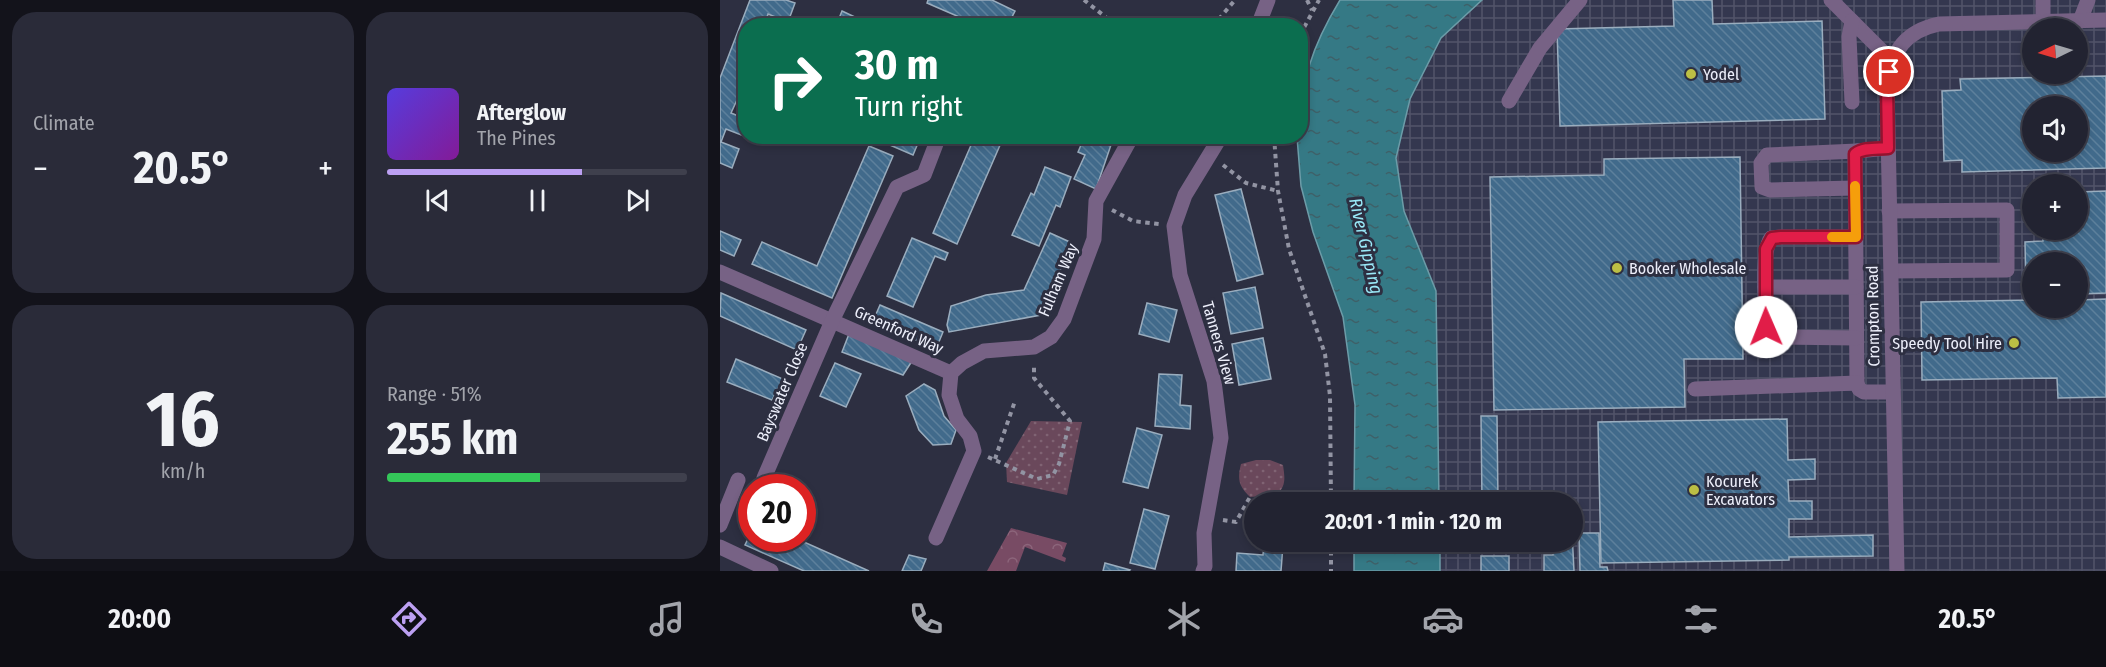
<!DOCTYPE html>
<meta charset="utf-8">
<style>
:root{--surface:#222331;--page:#2a2b39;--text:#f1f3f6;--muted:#a2a4ab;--line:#3f404d;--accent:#bca0f2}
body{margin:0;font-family:"Fira Sans Condensed",sans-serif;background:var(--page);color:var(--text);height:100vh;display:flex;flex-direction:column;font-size:22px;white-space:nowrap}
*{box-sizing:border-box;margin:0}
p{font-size:20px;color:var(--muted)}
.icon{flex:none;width:33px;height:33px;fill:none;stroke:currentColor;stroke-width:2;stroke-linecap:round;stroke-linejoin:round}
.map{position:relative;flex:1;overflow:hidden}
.details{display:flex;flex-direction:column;gap:12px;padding:12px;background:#13131b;width:720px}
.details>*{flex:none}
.top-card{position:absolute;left:18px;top:18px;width:570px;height:126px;border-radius:24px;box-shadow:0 3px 9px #0003,0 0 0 2px var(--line);background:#0b6e4f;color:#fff;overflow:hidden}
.needle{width:39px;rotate:265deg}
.controls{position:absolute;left:1302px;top:18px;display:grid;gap:12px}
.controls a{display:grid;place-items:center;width:66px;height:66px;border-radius:50%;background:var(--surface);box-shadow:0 3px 9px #0003,0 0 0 2px var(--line);font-size:30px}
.speed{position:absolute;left:18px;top:474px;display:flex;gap:12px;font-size:30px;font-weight:700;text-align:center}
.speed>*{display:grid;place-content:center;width:78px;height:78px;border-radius:50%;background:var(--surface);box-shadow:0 3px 9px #0003,0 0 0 2px var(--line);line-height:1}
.speed .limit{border:9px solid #d22;background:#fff;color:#111}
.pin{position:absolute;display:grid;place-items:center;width:51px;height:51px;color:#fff;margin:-26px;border:3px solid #fff;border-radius:50%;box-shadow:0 2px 6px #0007}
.me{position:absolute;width:66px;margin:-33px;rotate:359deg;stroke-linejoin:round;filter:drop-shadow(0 0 4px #0008)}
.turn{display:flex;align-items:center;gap:21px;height:126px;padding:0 18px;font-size:27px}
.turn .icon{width:78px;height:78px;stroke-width:2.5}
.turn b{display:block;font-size:42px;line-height:51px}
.big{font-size:45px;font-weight:700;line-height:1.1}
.details .card{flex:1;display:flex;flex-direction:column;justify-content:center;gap:9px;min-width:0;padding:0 21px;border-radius:24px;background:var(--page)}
.details .dial{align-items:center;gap:0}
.dial b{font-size:78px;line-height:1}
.song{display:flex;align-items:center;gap:18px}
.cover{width:72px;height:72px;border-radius:9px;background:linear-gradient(135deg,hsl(250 70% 55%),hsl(290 70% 35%))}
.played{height:6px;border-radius:3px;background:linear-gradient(90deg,var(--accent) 65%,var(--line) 65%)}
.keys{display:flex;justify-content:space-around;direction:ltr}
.heat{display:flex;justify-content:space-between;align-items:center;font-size:33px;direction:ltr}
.charge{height:9px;border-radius:4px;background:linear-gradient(90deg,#34c759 51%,var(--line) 0)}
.details .tiles{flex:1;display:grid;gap:12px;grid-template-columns:repeat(2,1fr)}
.trip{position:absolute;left:524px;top:492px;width:339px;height:60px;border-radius:30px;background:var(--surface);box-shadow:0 3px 9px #0003,0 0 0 2px var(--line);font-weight:700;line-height:60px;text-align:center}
.tabs{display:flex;height:96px;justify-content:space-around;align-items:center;background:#0e0e14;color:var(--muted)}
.tabs .icon{width:42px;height:42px}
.tabs .current{color:var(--accent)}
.tabs b{font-size:27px;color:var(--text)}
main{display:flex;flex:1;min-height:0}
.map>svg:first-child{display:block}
.industrial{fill:url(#industrial-grid);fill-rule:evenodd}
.forest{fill:url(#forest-crowns)}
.park{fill:url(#park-dots)}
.water{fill:url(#water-ripples);stroke:#6c9ca8;stroke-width:1.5}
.building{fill:url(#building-back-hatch);stroke:#9aadbe;stroke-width:1.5;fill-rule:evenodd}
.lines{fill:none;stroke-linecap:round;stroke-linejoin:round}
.path{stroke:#9294a3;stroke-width:4;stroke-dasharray:4.5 4.5;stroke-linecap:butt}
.minor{stroke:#776285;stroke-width:15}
.route-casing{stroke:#92132f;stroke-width:15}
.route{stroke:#e11d48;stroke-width:10}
.slow{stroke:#f59e0b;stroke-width:10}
.poi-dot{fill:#bcbf44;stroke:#2d2f41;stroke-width:2}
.labels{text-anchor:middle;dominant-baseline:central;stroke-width:6;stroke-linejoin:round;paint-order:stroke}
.poi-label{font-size:16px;fill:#edeffb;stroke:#2d2f41;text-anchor:start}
.street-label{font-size:16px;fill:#edeffb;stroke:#2d2f41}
.water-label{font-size:18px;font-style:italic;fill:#9ae9f8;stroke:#2d2f41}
</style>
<main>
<section class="details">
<div class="tiles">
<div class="card"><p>Climate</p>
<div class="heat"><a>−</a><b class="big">20.5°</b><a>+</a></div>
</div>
<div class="card">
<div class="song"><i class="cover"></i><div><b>Afterglow</b><p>The Pines</p></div></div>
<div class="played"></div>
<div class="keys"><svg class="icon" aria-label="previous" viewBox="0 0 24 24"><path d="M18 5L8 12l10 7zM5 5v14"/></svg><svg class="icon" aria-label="pause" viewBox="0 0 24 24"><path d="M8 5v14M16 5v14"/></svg><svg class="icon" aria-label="next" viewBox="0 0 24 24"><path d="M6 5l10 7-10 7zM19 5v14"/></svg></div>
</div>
<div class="card dial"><b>16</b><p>km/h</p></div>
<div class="card"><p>Range · 51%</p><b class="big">255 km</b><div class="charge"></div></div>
</div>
</section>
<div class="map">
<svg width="1386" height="571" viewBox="0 0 1386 571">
<defs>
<pattern id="industrial-grid" width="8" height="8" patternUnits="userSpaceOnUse" patternTransform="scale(1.5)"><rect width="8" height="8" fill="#34374f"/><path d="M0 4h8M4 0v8" fill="none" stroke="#525469"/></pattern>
<pattern id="forest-crowns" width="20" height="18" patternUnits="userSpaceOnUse" patternTransform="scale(1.5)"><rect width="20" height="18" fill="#784b64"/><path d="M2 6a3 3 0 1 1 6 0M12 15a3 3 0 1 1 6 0" fill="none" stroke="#8c657b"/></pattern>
<pattern id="park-dots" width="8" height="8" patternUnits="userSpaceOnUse" patternTransform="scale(1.5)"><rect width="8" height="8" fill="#6a485b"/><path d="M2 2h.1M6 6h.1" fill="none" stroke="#806373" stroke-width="1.8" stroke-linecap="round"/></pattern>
<pattern id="water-ripples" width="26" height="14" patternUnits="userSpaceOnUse" patternTransform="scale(1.5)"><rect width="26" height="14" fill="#357985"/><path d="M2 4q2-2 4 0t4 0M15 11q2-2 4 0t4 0" fill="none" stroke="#3e6068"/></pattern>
<pattern id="building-back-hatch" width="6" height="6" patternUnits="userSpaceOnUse" patternTransform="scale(1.5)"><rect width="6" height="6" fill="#416a8b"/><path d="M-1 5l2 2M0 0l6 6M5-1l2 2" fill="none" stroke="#5d809c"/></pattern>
</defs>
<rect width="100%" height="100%" fill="#2d2f41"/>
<path class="industrial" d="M762,0H1386V571H720V542H852V502H719L716,291L684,211L676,158L690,99L721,38ZM1312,28H1358V74H1312ZM1312,106H1358V152H1312ZM1312,184H1358V230H1312ZM1312,262H1358V308H1312Z"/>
<polygon class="forest" points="291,528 347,543 342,556 346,558 345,562 305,547 296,571 267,571"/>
<g class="park">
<polygon points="311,421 362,422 347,495 287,482 286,463"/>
<path d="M536,460H550L563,465C565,479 566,485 557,495L530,497C519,486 517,480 521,464Z"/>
</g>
<g class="water">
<path d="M620,0H762L721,38L690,99L676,158L684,211L716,291L719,502H634L635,405L623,317L593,232L581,186L577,137L580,136C580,82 592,46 620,0Z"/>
<rect x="634" y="542" width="86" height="29"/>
</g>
<g class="building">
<polygon points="30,0 66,0 75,3 68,22 48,14 44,26 26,26 26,75 19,91 26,94 26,103 17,100 11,113 26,119 26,136 29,136 29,138 6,129 1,142 19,149 12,168 0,163 0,78"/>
<polygon points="208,0 272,0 295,11 292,17 311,26 260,26 207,3"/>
<polygon points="953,0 992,0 993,24 1102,21 1105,119 840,126 837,29 954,26"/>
<polygon points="122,11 154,26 116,26"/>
<path d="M1386,76V168L1242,172V160L1224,161L1222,91L1241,90L1240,79ZM1312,106H1358V152H1312Z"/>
<polygon points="132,136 155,136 151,145"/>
<polygon points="174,136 201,136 193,155 170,145"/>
<polygon points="255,136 284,136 237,244 213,233"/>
<polygon points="343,136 394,136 376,189 354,179 365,155 358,152 361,145"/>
<polygon points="149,146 173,156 112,298 32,264 42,242 97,266"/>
<polygon points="1020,157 1023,359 964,359 965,407 774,410 770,177 884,175 884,159"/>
<polygon points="325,167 351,177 340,207 336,205 319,246 292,235 311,193 314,195"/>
<polygon points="521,189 543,274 517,281 495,195"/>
<polygon points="1386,191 1386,293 1358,294 1358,262 1312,262 1312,294 1306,294 1305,242 1323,241 1322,230 1358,230 1358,192"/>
<polygon points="0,231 21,240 14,256 0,250"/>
<polygon points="330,233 352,243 321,315 229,332 227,325 231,306 266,295 304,290"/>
<polygon points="192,238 228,253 225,260 215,256 193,307 167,296"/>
<polygon points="535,287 543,328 511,334 503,293"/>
<polygon points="1,293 86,330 77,350 0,316"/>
<polygon points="1386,299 1386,397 1338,398 1337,378 1202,380 1201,302 1312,300 1312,308 1358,308 1358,300"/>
<polygon points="427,303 457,310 449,342 419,334"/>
<polygon points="160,305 223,332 216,349 153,321"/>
<polygon points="129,334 192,361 183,375 122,352"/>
<polygon points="543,338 551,379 519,385 512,344"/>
<polygon points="16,359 63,379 52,400 7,382"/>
<polygon points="115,363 141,374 126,407 100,396"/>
<polygon points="439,374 462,375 460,405 471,406 470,429 435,426"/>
<polygon points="204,384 215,390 224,416 236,430 231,444 213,445 199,430 186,396"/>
<polygon points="761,416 777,416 778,502 762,502"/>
<polygon points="1067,419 1068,460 1095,459 1095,479 1068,480 1069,501 1092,501 1092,519 1069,519 1069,537 1153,535 1153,556 1069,557 1069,560 881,563 878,422"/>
<polygon points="417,428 442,435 428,488 403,482"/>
<polygon points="424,509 449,516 435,569 410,563"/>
<polygon points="32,531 32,538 75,538 149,571 84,571 25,545"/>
<polygon points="852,532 854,571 824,571 824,555 833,555 833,542 852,542"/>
<polygon points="859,533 879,533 880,567 887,567 888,571 860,571"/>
<polygon points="544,543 563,545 561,571 516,571 517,553 543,555"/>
<polygon points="189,555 206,559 201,571 182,571"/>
<rect x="761" y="556" width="28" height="15"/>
<polygon points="385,563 410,570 409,571 383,571"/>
</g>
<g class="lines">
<g class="path">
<polyline points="364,0 397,26"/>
<polyline points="587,0 592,10"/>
<polyline points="493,26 515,0"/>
<polyline points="580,35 599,0"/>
<polyline points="554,136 558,191 569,249 605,354 610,396 611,502"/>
<polyline points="503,165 526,183 558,191"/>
<polyline points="392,210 413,221 439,224"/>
<polyline points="268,457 317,479 333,475 339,464 350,421 314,378 314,365"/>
<polyline points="275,459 295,401"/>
<polyline points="503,520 516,522 530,497"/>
<polyline points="611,542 611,571"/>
</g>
<g class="minor">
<polyline points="1111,0 1172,61"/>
<polyline points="1323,0 1323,22"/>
<polyline points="1132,21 1129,37 1132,102"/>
<polyline points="1360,21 1368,0"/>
<polyline points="538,26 548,0"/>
<polyline points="789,101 820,48 860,0"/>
<polyline points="1168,148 1137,151 1135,154 1137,383 1139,389 1144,392 1172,392"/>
<polyline points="1135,188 1050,190 1042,187 1041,163 1047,155 1137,151"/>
<polyline points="1169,211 1287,210 1287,270 1171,271"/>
<path d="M1136,237H1061L1051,238C1041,250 1046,309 1046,327L1048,333L1052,337L1136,338"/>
<polyline points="0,272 231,373"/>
<polyline points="1045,287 1136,287"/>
<polyline points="975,389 1137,383"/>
<polyline points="44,478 112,321 177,187 204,175 219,136"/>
<polyline points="0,525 18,480"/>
<polyline points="216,538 254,451 250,436 237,419 229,395 231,373 242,363 264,351 314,347 331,337 344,319 374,239 376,201 412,136"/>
<polyline points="0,547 51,571"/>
<polyline points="483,571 485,566 484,533 501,438 494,381 460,275 454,226 465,195 501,136"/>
<path d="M1177,571L1167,83C1172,50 1186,31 1219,24L1386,20"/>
</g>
</g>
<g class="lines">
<defs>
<path id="route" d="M1046,327V249L1052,238L1061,237H1136L1135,154C1143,147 1158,149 1168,148L1167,83L1169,72"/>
</defs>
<use href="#route" class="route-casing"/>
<use href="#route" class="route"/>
<polyline class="slow" points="1112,237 1136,237 1135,186"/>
</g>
<g class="poi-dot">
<circle cx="971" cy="74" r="6"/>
<circle cx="897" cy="268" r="6"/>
<circle cx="1294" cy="343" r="6"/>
<circle cx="974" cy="490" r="6"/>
</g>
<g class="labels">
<g class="poi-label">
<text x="983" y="74">Yodel</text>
<text x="909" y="268">Booker Wholesale</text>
<text x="1282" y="343" text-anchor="end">Speedy Tool Hire</text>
<text x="986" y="481">Kocurek<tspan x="986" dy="18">Excavators</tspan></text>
</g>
<g class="street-label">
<text transform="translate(338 280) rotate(-67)">Fulham Way</text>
<text transform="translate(1153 316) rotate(-91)">Crompton Road</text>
<text transform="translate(179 330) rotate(24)">Greenford Way</text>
<text transform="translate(499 343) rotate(74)">Tanners View</text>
<text transform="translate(62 392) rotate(-67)">Bayswater Close</text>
</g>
<g class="water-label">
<text transform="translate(646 246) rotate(77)">River Gipping</text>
</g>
</g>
</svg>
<div class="controls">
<a><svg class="needle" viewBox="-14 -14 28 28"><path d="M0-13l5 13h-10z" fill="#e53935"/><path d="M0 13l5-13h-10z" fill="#a2a4ab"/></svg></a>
<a><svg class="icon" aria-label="sound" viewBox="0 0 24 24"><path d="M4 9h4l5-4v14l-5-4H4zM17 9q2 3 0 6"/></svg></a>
<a>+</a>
<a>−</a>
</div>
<div class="speed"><div class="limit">20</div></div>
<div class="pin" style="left:1169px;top:72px;background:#d93025"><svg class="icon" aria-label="arrive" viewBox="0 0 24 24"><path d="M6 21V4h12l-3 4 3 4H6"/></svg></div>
<svg class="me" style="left:1046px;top:327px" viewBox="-20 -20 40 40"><circle r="19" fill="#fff"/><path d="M0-13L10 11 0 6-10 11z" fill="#e11d48"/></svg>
<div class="trip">20:01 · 1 min · 120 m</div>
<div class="top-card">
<div class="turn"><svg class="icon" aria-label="right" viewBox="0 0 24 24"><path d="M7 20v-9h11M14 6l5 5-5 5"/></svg><div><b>30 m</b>Turn right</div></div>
</div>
</div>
</main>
<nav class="tabs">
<b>20:00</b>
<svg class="icon current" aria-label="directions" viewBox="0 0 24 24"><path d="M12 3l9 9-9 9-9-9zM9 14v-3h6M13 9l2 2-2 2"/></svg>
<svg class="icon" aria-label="music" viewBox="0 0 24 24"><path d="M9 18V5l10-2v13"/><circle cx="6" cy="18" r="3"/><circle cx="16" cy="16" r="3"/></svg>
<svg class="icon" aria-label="phone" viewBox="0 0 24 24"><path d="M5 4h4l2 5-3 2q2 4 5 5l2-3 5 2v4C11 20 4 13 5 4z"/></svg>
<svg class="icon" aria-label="climate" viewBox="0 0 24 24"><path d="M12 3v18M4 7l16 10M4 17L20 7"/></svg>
<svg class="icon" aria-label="car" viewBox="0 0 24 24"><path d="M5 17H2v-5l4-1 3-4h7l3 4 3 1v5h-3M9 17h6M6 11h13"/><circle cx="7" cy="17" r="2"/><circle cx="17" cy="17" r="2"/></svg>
<svg class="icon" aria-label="filters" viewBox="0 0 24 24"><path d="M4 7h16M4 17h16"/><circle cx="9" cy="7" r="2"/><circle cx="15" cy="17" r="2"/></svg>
<b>20.5°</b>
</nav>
